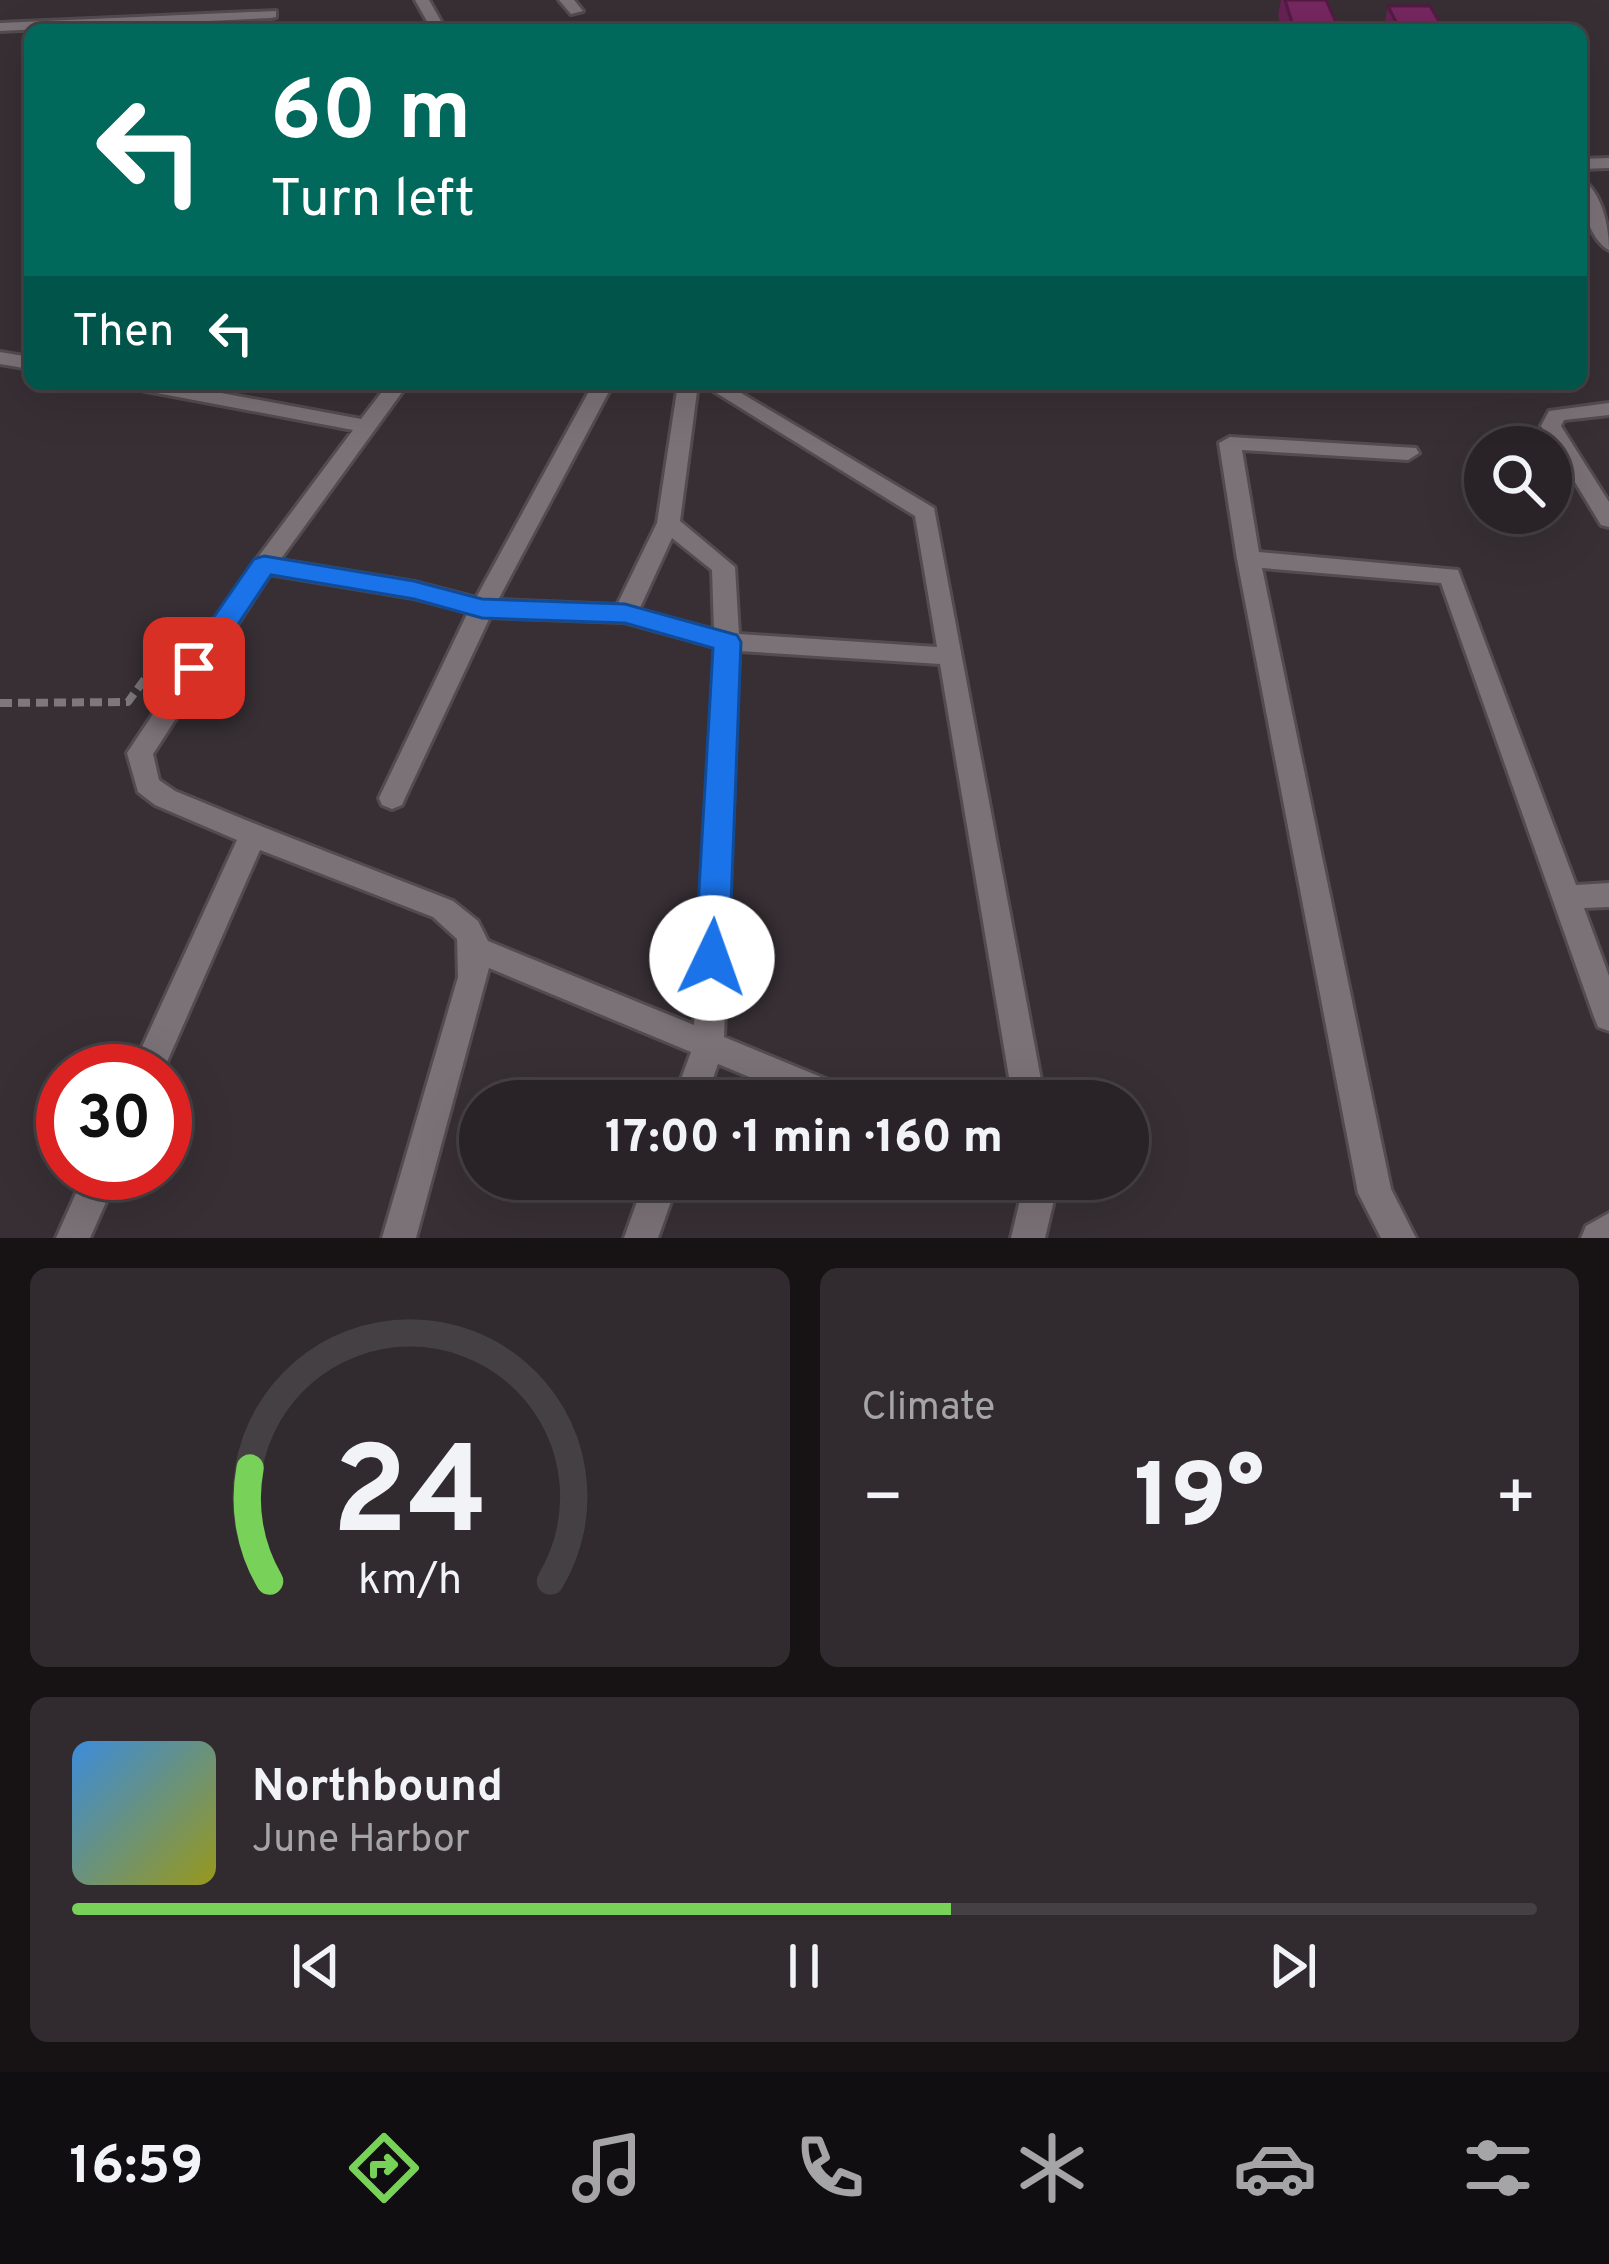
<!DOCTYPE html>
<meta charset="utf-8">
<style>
:root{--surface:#292327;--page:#312b2f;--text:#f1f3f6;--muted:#a5a4a7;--line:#454044;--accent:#78d259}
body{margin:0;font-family:Overpass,sans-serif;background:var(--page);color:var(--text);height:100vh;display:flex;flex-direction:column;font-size:45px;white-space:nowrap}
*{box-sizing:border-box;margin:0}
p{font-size:39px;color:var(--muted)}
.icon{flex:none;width:66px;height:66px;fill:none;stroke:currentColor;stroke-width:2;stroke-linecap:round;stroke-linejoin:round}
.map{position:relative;height:1238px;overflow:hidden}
.panel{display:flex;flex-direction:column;gap:30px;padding:30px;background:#171315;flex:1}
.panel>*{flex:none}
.hud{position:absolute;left:24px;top:24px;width:1563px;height:366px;border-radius:18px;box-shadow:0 12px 48px #0002,0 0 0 3px var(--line);background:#00695c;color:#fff;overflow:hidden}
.buttons{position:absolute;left:1464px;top:426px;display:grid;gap:24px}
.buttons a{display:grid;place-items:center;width:108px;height:108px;border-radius:50%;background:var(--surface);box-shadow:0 12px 48px #0002,0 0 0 3px var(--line);font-size:60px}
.speed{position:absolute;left:36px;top:1044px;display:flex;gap:24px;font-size:60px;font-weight:700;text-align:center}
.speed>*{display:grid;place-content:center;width:156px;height:156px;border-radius:50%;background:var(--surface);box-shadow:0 12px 48px #0002,0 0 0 3px var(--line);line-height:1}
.speed .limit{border:18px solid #d22;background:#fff;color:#111}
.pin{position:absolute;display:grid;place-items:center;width:102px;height:102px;color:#fff;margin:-51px;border-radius:24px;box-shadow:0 6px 18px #0006}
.me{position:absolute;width:132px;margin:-66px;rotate:3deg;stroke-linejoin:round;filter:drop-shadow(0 0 9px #0008)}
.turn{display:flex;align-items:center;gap:42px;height:252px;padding:0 48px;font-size:54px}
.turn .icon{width:156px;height:156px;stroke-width:2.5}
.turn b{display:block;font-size:84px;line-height:102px}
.then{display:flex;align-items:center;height:114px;padding:0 48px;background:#0003;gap:24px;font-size:45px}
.big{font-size:90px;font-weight:800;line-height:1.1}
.panel .tile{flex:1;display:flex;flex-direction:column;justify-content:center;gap:18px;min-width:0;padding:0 42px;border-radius:18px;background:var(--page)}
.panel .dial{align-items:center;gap:0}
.dial svg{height:312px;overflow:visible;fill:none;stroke:var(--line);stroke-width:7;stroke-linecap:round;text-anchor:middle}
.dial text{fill:var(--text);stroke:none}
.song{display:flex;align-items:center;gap:36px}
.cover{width:144px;height:144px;border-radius:18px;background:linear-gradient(135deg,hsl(210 70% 55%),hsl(60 70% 35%))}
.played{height:12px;border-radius:6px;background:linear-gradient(90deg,var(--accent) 60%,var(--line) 60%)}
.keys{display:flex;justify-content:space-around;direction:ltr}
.heat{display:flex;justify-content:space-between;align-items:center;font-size:66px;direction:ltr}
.panel .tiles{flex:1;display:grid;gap:30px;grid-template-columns:1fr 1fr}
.tile:last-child{grid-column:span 2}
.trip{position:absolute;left:459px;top:1080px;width:690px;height:120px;border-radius:60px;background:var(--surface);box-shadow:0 12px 48px #0002,0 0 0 3px var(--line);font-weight:800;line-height:120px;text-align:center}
.tab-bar{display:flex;height:192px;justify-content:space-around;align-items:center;background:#100e10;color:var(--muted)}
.tab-bar .icon{width:84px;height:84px}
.tab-bar .current{color:var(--accent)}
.tab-bar b{font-size:54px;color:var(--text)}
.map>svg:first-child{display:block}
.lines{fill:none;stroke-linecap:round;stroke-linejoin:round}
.service-casing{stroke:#524b4f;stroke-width:6}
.minor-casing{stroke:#524b4f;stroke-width:6}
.path{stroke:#7e777b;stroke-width:8;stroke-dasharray:12 6;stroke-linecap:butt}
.service{fill:#7b7277;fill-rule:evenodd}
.minor{fill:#7b7277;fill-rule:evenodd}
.wall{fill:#652253}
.building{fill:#762760;stroke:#531b43;stroke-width:3}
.route{fill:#1a73e8;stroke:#114b97;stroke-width:3}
</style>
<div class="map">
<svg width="1609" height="1238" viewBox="0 0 1609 1238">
<rect width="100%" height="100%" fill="#372f34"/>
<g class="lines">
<defs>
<polygon id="service" points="1404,21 1466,27 1471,30 1404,27 1358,30"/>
<g id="minor">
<polygon points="415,0 429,0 446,30 432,30"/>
<polygon points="559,0 574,0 583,11 571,14"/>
<polygon points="276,11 276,17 271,18 0,31 0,23"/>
<polygon points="1609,158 1609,168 1581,169 1581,159"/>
<path d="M1581,179C1602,191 1609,227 1609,250C1588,239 1581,202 1581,179Z"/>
<polygon points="0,352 30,357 30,369 0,364"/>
<path d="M131,384H173L361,419L388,384H408L280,560L414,582L476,598L593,384H613L498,600L617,605L657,523L678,384H698L680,521L735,567L739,634L937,647L915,516L702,384H726L934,508L1045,1101H1013L940,664L739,651L724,1037L855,1091L860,1101H808L718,1064L705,1101H673L691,1052L489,968L416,1238H382L458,977L457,939L433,917L260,850L163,1071H131L237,840L155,805L138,792L127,753L256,560L353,430L141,390ZM672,538L712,570L714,630L639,610ZM270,574L414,598L468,612L379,798L382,805L392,809L402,805L405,798L490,617L625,622L715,647L694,1025L488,941L478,921L453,901L263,827L175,791L159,780L153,754Z"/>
<polygon points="1609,403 1609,415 1564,420 1561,426 1609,502 1609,527 1601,525 1541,426 1549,411"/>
<polygon points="1230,437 1416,448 1419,453 1408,460 1242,450 1259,552 1458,570 1576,885 1609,883 1609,907 1584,908 1609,976 1609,1031 1598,1027 1594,1017 1441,583 1262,568 1391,1189 1416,1238 1381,1238 1358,1193 1237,559 1219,443"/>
<polygon points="85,1173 119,1173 90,1238 56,1238"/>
<polygon points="645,1179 679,1179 658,1238 624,1238"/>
<polygon points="1025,1179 1059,1179 1045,1238 1011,1238"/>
<polygon points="1609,1213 1609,1238 1581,1238 1586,1226"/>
</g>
</defs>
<use href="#service" class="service-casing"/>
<use href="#minor" class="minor-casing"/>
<polyline class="path" points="0,703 128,702 147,676"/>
<use href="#service" class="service"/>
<use href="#minor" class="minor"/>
</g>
<g class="wall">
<polygon points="1281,0 1326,0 1339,30 1282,30 1278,15"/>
<polygon points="1388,6 1444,30 1383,30"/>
</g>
<g class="building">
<polygon points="1285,0 1326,0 1339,29 1294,29"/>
<polygon points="1388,6 1430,6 1444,30 1400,30"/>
</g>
<polygon class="route" points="264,556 414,581 482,599 625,604 737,635 741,642 729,958 724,968 712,973 700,968 695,958 713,648 625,623 482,618 414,599 271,575 204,675 184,675 180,668 184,660 254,559"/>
</svg>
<div class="buttons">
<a><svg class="icon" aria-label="search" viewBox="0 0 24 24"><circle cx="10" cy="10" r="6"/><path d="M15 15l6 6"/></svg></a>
</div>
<div class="speed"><div class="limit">30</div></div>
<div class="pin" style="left:194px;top:668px;background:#d93025"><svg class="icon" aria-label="arrive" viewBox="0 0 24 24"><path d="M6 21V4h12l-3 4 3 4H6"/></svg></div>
<svg class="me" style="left:712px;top:958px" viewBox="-20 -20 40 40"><circle r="19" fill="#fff"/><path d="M0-13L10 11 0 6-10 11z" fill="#1a73e8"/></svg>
<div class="trip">17:00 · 1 min · 160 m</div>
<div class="hud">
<div class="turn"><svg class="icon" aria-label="left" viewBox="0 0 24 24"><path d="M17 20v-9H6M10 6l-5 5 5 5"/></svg><div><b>60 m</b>Turn left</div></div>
<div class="then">Then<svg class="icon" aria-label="left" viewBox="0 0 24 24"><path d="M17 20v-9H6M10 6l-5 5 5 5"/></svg></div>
</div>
</div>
<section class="panel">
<div class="tiles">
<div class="tile dial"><svg viewBox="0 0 100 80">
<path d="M14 69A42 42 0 1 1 86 69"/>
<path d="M14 69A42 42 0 0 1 9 40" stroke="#78d259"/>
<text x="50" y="56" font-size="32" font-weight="700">24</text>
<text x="50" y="72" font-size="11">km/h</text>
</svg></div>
<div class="tile"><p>Climate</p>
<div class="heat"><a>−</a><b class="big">19°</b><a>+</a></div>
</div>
<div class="tile">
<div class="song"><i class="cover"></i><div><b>Northbound</b><p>June Harbor</p></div></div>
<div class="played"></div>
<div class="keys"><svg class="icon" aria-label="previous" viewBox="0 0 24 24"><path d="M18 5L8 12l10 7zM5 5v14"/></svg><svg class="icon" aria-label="pause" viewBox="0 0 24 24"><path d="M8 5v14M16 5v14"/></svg><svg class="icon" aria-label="next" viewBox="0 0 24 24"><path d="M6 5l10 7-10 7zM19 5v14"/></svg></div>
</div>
</div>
</section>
<nav class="tab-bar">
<b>16:59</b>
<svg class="icon current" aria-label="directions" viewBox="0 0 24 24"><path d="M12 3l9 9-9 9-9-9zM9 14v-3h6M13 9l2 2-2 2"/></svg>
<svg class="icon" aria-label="music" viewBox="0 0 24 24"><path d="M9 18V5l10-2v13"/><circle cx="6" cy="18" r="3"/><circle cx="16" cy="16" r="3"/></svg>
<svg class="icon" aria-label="phone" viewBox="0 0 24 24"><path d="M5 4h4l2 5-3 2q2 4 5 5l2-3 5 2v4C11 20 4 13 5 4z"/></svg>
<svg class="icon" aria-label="climate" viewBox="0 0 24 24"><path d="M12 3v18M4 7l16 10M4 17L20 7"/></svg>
<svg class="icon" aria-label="car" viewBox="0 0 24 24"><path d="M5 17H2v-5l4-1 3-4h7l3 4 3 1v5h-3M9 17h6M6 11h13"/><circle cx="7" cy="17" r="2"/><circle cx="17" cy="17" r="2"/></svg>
<svg class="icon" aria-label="filters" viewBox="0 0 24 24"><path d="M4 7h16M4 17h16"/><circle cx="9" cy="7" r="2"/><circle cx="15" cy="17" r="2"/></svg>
</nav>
